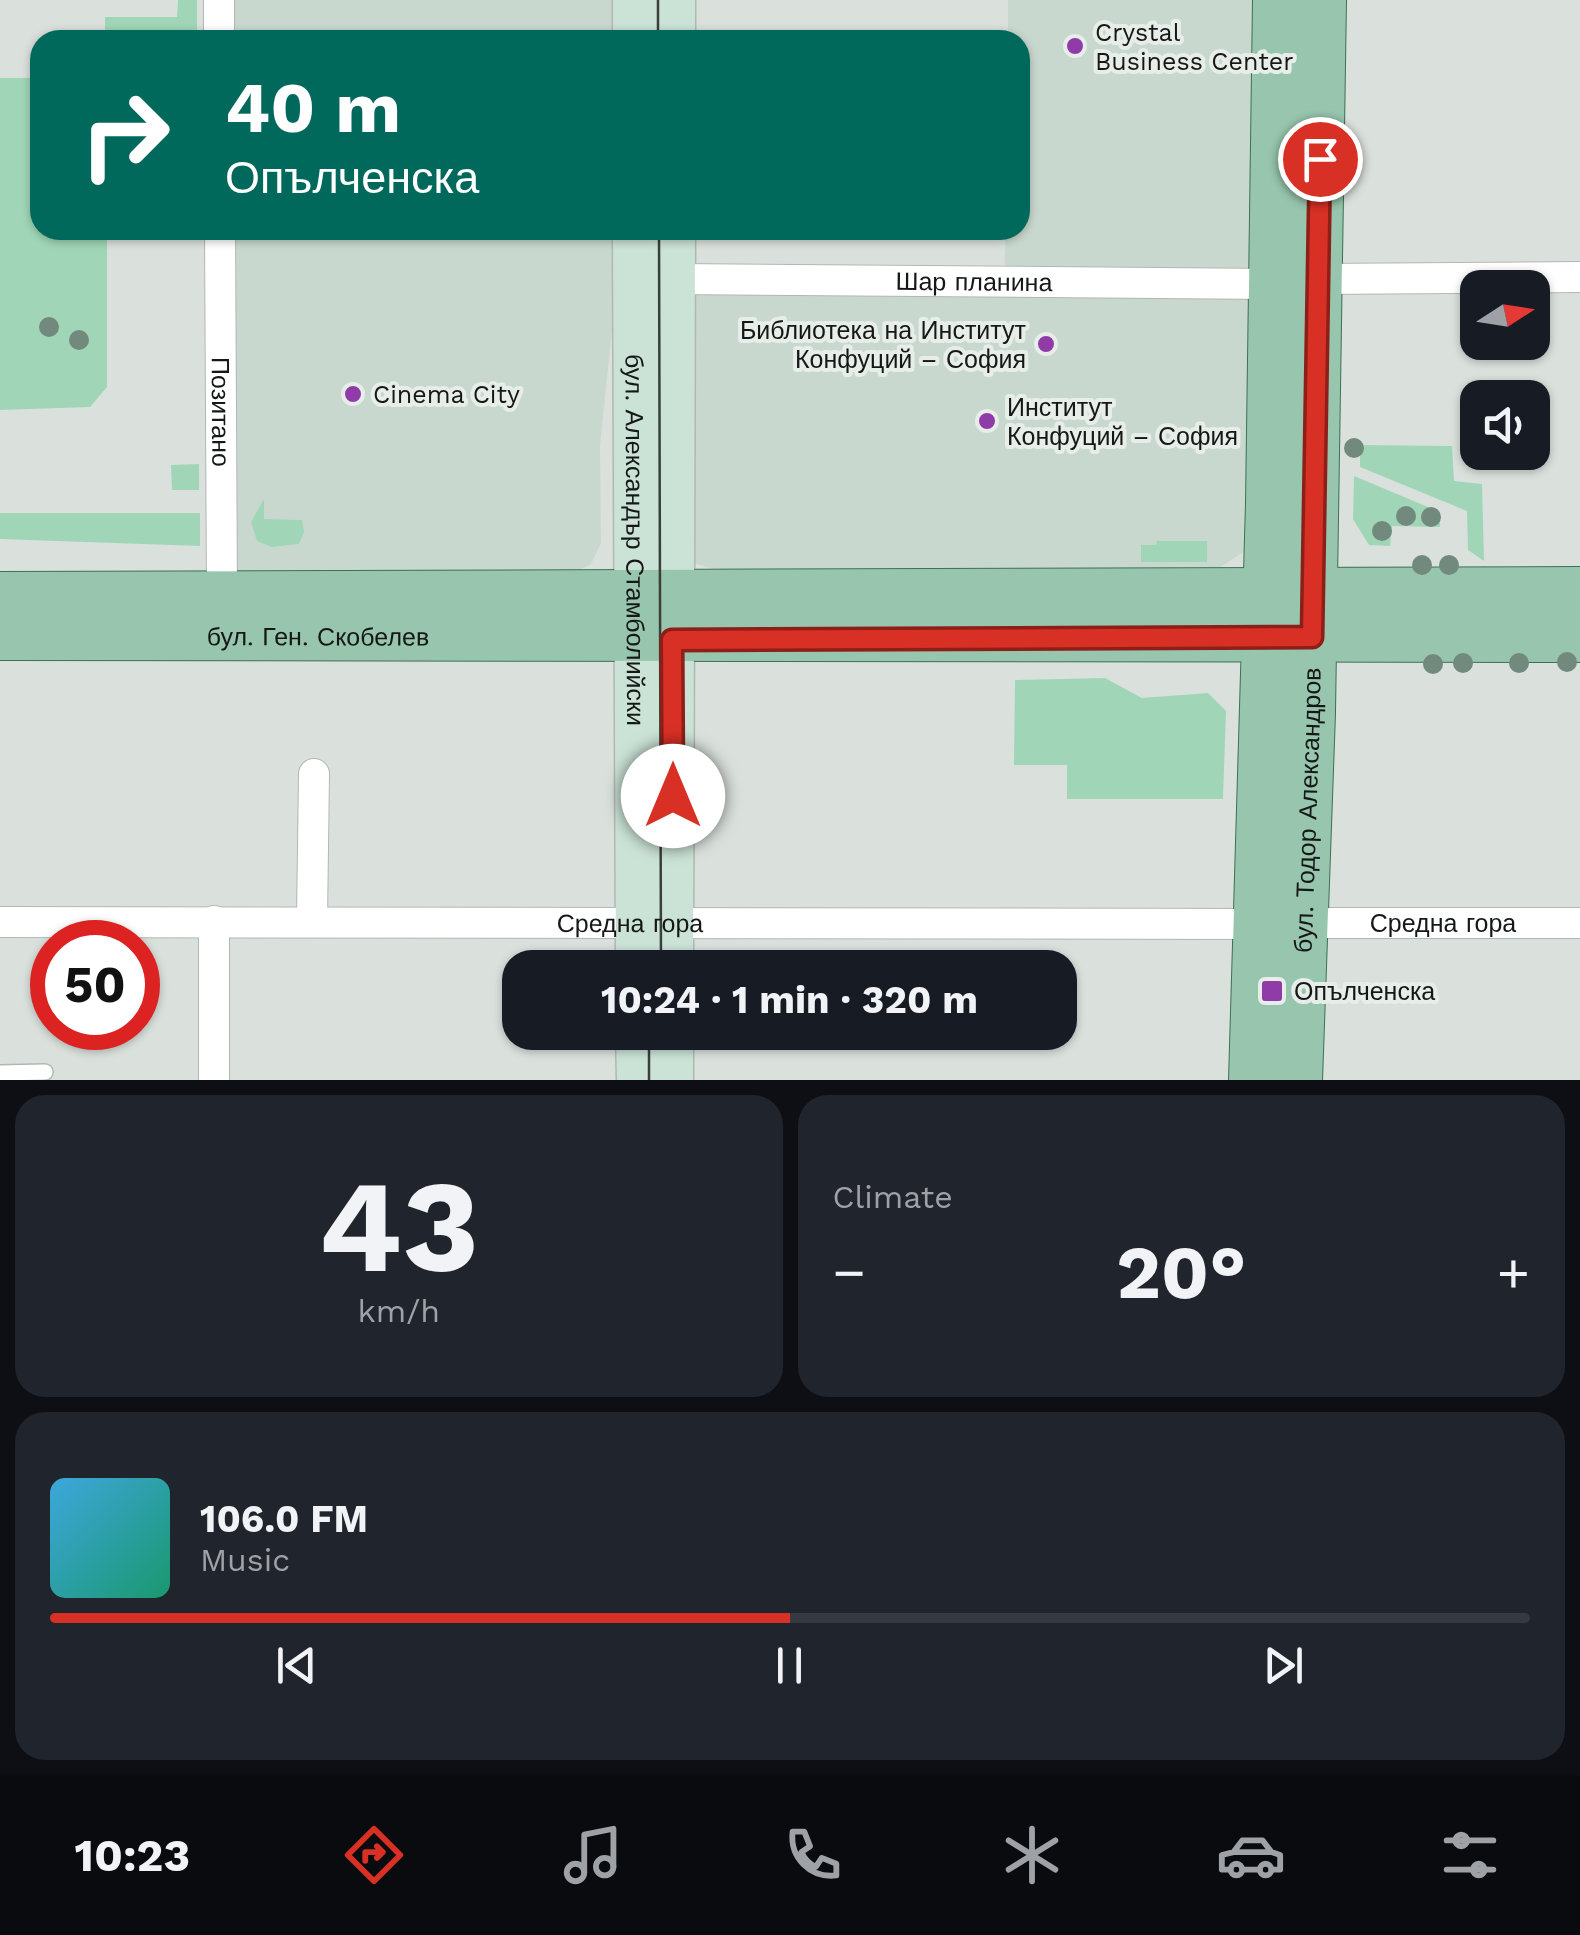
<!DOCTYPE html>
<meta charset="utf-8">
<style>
:root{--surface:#171b24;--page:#20242c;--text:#f1f3f6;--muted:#9ea1a6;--line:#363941;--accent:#d93025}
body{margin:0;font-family:"Work Sans",sans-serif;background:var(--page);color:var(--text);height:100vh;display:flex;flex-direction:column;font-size:38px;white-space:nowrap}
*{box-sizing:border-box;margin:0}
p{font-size:32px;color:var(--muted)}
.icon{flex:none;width:55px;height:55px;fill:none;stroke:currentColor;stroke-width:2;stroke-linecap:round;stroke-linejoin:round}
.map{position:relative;height:1080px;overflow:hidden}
.drawer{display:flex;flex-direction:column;gap:15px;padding:15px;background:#0d0f14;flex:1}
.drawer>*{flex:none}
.guide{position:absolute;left:30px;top:30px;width:1000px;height:210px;border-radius:30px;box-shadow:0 2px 8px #0004;background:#00695c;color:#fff;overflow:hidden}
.needle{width:65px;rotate:78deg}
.controls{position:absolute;left:1460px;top:270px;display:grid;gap:20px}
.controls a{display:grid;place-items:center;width:90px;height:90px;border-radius:20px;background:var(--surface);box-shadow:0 2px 8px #0004;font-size:50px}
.speed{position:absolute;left:30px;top:920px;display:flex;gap:20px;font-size:50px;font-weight:700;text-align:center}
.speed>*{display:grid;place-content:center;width:130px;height:130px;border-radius:50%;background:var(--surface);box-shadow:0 2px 8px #0004;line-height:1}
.speed .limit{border:15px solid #d22;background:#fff;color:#111}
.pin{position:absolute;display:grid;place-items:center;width:85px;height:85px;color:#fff;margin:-42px;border:5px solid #fff;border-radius:50%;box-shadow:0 2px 10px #0007}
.me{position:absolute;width:110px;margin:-55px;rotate:0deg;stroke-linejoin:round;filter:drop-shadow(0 0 8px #0008)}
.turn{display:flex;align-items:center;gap:35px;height:210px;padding:0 30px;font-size:45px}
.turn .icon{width:130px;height:130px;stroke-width:2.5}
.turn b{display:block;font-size:70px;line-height:85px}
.big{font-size:75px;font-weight:700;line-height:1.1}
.drawer .widget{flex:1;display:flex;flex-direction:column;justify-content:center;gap:15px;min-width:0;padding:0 35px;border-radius:30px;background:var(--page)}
.drawer .dial{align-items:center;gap:0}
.dial b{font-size:130px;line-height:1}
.song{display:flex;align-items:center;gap:30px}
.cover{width:120px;height:120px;border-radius:15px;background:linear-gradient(135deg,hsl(200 70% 55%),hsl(160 70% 35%))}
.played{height:10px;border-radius:5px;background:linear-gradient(90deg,var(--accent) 50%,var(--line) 50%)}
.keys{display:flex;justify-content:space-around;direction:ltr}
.heat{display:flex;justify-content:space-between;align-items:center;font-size:55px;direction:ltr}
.drawer .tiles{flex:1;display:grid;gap:15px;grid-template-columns:1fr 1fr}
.widget:last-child{grid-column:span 2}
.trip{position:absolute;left:502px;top:950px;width:575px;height:100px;border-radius:30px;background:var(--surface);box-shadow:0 2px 8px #0004;font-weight:700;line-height:100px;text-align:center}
.menu{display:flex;height:160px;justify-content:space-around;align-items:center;background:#090b0e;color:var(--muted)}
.menu .icon{width:70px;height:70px}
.menu .on{color:var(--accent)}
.menu b{font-size:45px;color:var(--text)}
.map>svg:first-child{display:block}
.built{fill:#c9d8cf}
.green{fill:#a0d6b7}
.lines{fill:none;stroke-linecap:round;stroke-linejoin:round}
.service-casing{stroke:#b1b8b4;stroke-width:18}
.minor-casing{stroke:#b1b8b4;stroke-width:32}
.secondary-casing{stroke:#b1b8b4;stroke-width:45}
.primary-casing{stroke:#3d7055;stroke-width:50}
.service{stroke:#fff;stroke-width:15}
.minor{stroke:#fff;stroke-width:30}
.secondary{stroke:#cbe2d6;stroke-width:42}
.primary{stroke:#97c5ad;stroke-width:48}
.tram{stroke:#3b3f3c;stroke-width:2.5}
.tree{fill:#728a7d}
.route-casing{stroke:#8d1f18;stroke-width:25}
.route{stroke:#d93025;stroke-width:18}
.poi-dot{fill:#913ba8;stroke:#e7eee9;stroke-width:4}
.labels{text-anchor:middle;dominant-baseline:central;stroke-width:8;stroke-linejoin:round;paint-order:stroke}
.poi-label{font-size:25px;fill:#151816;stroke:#e7eee9;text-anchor:start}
.street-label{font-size:25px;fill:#151816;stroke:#e7eee9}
</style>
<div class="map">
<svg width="1580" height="1080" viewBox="0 0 1580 1080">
<rect width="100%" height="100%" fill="#dae1dc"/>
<g class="built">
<rect x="219" y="0" width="397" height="40"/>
<polygon points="1008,0 1258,0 1245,551 1219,568 713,569 697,564 692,558 686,281 1004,282 1006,230 1020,230 1020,40 1008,40"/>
<polygon points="220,230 616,230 616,292 600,446 601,543 591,564 576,572 222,572"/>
</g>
<g class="green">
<polygon points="178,0 197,0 197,40 105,40 105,17 177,17"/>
<polygon points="0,78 40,78 40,230 107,230 107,387 90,407 0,410"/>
<polygon points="1360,445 1452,446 1454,481 1482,484 1484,561 1468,550 1467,511 1360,467"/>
<polygon points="199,464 199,490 172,490 171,465"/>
<polygon points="1354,476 1440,512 1440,527 1392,526 1390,546 1369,545 1353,519"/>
<polygon points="264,499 264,519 302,520 304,532 299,544 272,547 257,541 251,522"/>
<polygon points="0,513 200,513 200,546 0,539"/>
<polygon points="1157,541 1207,541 1207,562 1141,562 1141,545 1156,545"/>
<polygon points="1105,678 1142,698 1208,693 1226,711 1223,799 1067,799 1067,765 1014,765 1015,680"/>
</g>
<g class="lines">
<defs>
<polyline id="service" points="0,1073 45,1072"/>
<g id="minor">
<polyline points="219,0 219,40"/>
<path id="s1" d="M220,230L222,596"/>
<path id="s2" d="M674,279L1273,284"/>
<polyline points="1319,279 1580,277"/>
<polyline points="312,920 314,774"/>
<polyline points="214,921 214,1080"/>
<path id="s3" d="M0,922L1260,924"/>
<path id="s4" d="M1305,923H1580"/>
</g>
<g id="secondary">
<polyline points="674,0 674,40"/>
<polyline points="634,40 634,0"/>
<path id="s5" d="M634,230L637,968"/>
<polyline points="672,968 674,230"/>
<polyline points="637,1032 638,1080"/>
<polyline points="672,1032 672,1080"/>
</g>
<g id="primary">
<polyline points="0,596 1580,591"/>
<path id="s6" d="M0,636L1580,638"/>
<polyline points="1253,1080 1270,504 1277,0"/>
<path id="s7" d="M1298,1080L1311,713L1322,0"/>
</g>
</defs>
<use href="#service" class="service-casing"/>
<use href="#minor" class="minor-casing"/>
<use href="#secondary" class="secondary-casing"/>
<use href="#primary" class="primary-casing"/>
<use href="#service" class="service"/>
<use href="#minor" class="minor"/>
<use href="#secondary" class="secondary"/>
<use href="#primary" class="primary"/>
<g class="tram">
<polyline points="658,0 658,40"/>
<polyline points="659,230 661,968"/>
<polyline points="649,1032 649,1080"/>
</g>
</g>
<g class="tree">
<circle cx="49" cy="327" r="10"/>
<circle cx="79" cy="340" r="10"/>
<circle cx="1354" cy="448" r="10"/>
<circle cx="1406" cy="516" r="10"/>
<circle cx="1431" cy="517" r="10"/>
<circle cx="1382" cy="531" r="10"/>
<circle cx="1422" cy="565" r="10"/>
<circle cx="1449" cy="565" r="10"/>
<circle cx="1567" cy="662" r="10"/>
<circle cx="1463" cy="663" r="10"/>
<circle cx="1519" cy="663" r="10"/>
<circle cx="1433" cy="664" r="10"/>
</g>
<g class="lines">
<defs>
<polyline id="route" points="673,796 672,640 1312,637 1320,159"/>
</defs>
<use href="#route" class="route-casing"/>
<use href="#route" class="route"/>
</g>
<g class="poi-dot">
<circle cx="1075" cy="46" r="10"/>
<circle cx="1046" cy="344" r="10"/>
<circle cx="353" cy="394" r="10"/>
<circle cx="987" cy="421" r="10"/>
<rect x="1260" y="979" width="24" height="24" rx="5"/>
</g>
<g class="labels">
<g class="poi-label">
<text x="1095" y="32">Crystal<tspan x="1095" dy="29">Business Center</tspan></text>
<text x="1026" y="330" text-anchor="end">Библиотека на Институт<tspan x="1026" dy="29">Конфуций – София</tspan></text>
<text x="373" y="394">Cinema City</text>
<text x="1007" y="407">Институт<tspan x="1007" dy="29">Конфуций – София</tspan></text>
<text x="1294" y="991">Опълченска</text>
</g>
<g class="street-label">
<text stroke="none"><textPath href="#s2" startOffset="300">Шар планина</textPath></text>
<text stroke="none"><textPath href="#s1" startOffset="182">Позитано</textPath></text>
<text stroke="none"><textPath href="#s5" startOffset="310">бул. Александър Стамболийски</textPath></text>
<text stroke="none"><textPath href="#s6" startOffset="318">бул. Ген. Скобелев</textPath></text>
<text stroke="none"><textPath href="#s7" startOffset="270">бул. Тодор Александров</textPath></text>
<text stroke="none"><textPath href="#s3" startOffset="630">Средна гора</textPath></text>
<text stroke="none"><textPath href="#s4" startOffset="138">Средна гора</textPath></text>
</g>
</g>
</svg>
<div class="controls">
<a><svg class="needle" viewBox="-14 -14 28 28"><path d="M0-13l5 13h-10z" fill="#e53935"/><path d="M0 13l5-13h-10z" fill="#9ea1a6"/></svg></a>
<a><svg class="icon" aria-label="sound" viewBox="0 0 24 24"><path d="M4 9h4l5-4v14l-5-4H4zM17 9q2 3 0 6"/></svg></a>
</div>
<div class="speed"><div class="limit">50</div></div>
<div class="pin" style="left:1320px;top:159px;background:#d93025"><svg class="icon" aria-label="arrive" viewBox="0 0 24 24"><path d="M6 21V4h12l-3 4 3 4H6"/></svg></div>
<svg class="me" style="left:673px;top:796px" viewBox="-20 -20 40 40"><circle r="19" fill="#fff"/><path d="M0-13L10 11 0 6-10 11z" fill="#d93025"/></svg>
<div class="trip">10:24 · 1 min · 320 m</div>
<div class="guide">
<div class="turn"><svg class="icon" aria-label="right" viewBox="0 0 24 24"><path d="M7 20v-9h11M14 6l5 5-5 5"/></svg><div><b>40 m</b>Опълченска</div></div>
</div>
</div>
<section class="drawer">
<div class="tiles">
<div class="widget dial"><b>43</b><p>km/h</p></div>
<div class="widget"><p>Climate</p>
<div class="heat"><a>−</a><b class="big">20°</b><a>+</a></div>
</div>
<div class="widget">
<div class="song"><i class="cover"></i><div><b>106.0 FM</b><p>Music</p></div></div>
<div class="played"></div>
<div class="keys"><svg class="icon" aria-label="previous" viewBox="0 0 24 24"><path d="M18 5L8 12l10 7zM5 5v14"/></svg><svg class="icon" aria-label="pause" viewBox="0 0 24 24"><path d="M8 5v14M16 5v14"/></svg><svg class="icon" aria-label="next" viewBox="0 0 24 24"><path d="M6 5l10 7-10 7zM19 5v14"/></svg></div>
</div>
</div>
</section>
<nav class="menu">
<b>10:23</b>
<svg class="icon on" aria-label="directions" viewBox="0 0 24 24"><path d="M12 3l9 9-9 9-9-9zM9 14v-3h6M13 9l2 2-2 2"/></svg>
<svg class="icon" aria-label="music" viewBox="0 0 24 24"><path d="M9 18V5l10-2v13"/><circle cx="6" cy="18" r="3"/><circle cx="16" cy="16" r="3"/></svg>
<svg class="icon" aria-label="phone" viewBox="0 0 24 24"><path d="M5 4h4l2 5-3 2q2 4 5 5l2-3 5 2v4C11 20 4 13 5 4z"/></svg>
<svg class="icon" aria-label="climate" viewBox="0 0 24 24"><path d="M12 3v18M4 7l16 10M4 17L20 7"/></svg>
<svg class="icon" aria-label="car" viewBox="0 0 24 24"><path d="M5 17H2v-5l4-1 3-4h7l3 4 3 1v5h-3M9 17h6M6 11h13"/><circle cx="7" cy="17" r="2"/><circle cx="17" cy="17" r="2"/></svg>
<svg class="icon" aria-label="filters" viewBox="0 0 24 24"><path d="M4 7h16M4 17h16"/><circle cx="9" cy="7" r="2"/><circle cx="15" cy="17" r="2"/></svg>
</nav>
